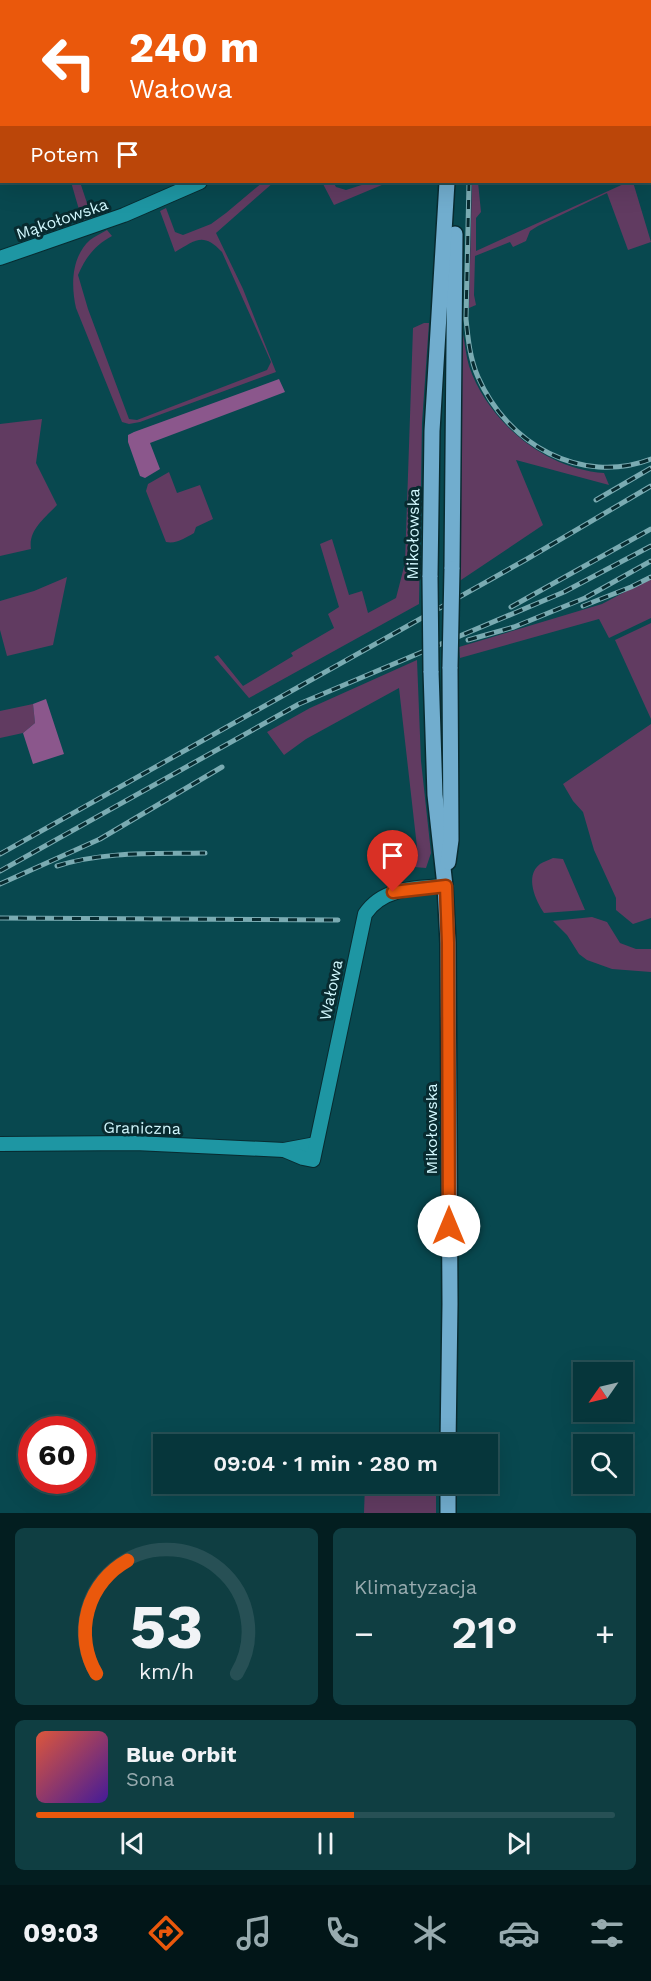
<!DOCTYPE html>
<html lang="pl">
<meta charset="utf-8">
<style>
:root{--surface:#06363b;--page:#0f3e42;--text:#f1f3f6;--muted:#98abaf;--line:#275055;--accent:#ea580c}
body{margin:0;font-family:"Work Sans",sans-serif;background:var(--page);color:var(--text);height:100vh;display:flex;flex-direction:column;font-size:22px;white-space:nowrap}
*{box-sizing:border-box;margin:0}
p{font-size:20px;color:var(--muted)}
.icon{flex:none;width:33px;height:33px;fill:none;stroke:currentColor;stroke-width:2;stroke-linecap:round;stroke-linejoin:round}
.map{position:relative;height:1513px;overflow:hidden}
.drawer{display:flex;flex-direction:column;gap:15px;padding:15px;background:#031e20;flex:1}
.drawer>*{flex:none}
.guide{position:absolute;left:0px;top:0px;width:651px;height:183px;box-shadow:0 6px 24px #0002,0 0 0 2px var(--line);background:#ea580c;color:#fff;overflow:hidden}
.needle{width:39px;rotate:236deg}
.fabs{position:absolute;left:573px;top:1362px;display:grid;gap:12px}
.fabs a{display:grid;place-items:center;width:60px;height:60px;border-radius:0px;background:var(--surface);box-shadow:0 6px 24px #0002,0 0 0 2px var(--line);font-size:30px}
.speed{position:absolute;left:18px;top:1416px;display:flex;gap:12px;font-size:30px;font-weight:700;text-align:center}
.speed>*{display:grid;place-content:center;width:78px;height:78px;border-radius:50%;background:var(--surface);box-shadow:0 6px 24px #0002,0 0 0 2px var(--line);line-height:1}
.speed .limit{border:9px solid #d22;background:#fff;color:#111}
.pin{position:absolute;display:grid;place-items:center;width:51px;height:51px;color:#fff;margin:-62px -26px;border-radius:50% 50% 50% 0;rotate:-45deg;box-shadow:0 0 6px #0007}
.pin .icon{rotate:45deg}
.me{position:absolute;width:66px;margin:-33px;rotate:0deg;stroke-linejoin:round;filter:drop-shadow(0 0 4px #0008)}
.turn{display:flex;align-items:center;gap:21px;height:126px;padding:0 30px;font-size:27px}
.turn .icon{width:78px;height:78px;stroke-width:2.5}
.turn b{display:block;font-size:42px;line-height:51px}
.then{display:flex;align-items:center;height:57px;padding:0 30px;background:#0003;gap:12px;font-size:22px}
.big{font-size:45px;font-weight:600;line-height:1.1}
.drawer .tile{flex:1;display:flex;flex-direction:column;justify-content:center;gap:9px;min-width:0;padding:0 21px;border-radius:9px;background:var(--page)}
.drawer .dial{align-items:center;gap:0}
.dial svg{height:156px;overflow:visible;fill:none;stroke:var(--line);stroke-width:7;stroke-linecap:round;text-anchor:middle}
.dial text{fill:var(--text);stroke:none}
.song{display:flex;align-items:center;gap:18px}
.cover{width:72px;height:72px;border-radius:9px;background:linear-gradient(135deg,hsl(10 70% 55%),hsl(260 70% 35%))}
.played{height:6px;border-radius:3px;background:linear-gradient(90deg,var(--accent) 55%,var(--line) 55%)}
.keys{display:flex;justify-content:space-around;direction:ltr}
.heat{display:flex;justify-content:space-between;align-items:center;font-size:33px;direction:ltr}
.drawer .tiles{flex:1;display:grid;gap:15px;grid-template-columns:1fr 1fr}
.tile:last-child{grid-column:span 2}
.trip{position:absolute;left:153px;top:1434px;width:345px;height:60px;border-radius:0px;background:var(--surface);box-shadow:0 6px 24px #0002,0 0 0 2px var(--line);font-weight:600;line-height:60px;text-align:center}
.menu{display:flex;height:96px;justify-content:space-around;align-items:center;background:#021618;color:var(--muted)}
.menu .icon{width:42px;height:42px}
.menu .active{color:var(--accent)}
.menu b{font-size:27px;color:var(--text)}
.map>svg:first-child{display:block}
.green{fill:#613b61}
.forest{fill:#8b578c}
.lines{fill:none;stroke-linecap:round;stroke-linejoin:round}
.secondary-casing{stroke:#082b30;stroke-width:16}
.primary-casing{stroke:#082b30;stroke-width:18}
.secondary{stroke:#1e96a3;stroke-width:14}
.primary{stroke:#71adce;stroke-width:15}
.rail-casing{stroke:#7aabb2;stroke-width:5}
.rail{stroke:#082b30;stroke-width:3;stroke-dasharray:9;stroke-linecap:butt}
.primary-bridge-casing{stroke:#082b30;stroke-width:18;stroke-linecap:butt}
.primary-bridge{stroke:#71adce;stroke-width:15}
.route-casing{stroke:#983908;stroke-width:15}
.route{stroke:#ea580c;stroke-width:10}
.labels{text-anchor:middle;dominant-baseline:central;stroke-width:6;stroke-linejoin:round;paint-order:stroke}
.street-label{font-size:16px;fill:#d2f8fe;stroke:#082b30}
</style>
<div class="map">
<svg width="651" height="1513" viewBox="0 0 651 1513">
<rect width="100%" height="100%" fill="#08484f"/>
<g class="green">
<polygon points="71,182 80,182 92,218 82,220"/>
<path d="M263,182H274L216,233L243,289L276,372L140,422L129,424L122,422L76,308C71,286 71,257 90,240C95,236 102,233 107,230L112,236C94,246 86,257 78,275L88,309L129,419L137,420L267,370L271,362L222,252C203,232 196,240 175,252L160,211L166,208L175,232L183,235L211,224L226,213Z"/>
<polygon points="322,182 333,182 336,187 346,190 371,182 389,182 334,205"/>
<polygon points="472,182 478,182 481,212 476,218 476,251 628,182 633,182 651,242 628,250 607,193 538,226 530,231 526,241 513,247 510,242 475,256 474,295 476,305 469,308"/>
<polygon points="424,323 429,323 422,423 419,604 249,698 214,657 218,655 243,686 293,656 291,653 334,628 328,614 339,607 320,544 332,539 349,595 362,591 368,613 396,598 405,563 413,328"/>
<path d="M459,333L463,334C465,344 466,356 469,366C488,422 545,469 604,473L609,485L516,460L543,525L458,582Z"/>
<path d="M42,419L36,463L57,505C45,518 28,530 31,549L0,556V424Z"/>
<path d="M169,472L177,493L200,485L213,519L196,527L194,533C185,538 177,544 166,542L146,491L148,484Z"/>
<polygon points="67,577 53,645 7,656 0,630 0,601 34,591"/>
<polygon points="651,578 651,618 609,638 599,619 460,658 459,647 602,604"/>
<polygon points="651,623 651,719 615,640"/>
<polygon points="417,660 421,761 431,853 426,868 414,867 418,856 399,688 306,739 284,755 267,732 310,708"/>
<polygon points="33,704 35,723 23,733 0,738 0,711"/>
<polygon points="651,724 651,918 633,924 616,910 616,898 594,850 583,812 573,801 563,784"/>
<path d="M553,858L563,859L585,910L544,913C536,901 524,876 540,864C543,862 549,860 553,858Z"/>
<polygon points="592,917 607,922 620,943 636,949 651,949 651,972 612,969 587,960 579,954 567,935 553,921"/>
<polygon points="365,1484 436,1484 436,1513 364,1513"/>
</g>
<g class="forest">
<polygon points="279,379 285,392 150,443 160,469 145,478 140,476 128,442 128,435 134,432"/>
<polygon points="46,699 64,754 33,764 23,733 35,723 33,704"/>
</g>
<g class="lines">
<defs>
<g id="secondary">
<polyline points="303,2 304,0"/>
<polyline points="650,120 651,119"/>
<polyline points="0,258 124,215 200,182"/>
<polyline points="0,1144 135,1143 284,1150 316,1144"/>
<path d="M284,1150L303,1158L313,1160L365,914C383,887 416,888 445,886"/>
</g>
<g id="primary">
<polyline points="456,2 456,0"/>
<polyline points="452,569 455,234"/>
<polyline points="430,577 432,431 447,182"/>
<polyline points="431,671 435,795 445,886 448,943 450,1304 448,1444"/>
<polyline points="448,862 451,840 450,667"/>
<polyline points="448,1513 448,1484"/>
</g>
</defs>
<use href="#secondary" class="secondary-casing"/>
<use href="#primary" class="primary-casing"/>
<use href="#secondary" class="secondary"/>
<use href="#primary" class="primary"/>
<defs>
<g id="rail">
<polyline points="470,2 470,0"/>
<path d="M469,182L466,319C468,339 470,359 478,377C507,444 581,486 651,459"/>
<polyline points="596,500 651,468"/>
<polyline points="583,606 631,587 651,577"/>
<polyline points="511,607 651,529"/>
<polyline points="468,640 514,627 585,598 651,561"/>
<polyline points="0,854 527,559 651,486"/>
<path d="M57,866C105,851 154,854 205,853"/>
<polyline points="0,871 299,704 564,592 651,546"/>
<polyline points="0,884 100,839 222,767"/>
<polyline points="0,918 338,920"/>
</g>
</defs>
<use href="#rail" class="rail-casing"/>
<use href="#rail" class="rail"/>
<defs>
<g id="primary-bridge">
<polyline points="430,577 431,671"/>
<polyline points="450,667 452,569"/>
</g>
</defs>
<use href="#primary-bridge" class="primary-bridge-casing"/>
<use href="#primary-bridge" class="primary-bridge"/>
</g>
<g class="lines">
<defs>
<polyline id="route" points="393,892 446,886 448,943 449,1226"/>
</defs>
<use href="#route" class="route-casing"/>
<use href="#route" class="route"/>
</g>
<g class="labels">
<g class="street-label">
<text transform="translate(62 219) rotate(-19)">Mąkołowska</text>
<text transform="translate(413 534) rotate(-89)">Mikołowska</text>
<text transform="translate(331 990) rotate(-78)">Wałowa</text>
<text transform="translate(142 1128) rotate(1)">Graniczna</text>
<text transform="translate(431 1129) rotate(-90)">Mikołowska</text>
</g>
</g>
</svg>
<div class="fabs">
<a><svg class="needle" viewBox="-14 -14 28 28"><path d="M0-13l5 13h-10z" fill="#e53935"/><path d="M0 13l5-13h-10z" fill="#98abaf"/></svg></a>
<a><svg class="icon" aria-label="search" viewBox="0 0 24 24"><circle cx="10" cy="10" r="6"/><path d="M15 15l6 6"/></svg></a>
</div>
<div class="speed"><div class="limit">60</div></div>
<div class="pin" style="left:393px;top:892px;background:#d93025"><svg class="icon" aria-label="arrive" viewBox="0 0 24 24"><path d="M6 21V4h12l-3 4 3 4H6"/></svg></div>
<svg class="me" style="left:449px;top:1226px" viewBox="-20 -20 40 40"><circle r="19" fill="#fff"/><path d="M0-13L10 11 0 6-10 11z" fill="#ea580c"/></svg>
<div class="trip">09:04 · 1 min · 280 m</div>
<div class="guide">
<div class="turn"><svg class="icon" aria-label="left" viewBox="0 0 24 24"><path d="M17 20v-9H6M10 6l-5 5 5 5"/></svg><div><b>240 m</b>Wałowa</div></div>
<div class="then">Potem<svg class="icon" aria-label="arrive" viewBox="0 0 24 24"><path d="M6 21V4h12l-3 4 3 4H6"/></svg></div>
</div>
</div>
<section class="drawer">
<div class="tiles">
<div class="tile dial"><svg viewBox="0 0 100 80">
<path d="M14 69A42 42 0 1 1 86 69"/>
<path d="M14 69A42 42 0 0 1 30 11" stroke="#ea580c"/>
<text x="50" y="56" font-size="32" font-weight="700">53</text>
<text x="50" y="72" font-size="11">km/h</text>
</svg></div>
<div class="tile"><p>Klimatyzacja</p>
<div class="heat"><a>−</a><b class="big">21°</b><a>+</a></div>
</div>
<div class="tile">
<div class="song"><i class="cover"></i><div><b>Blue Orbit</b><p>Sona</p></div></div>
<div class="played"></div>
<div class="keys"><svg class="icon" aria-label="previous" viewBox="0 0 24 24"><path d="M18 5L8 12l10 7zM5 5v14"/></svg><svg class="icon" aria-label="pause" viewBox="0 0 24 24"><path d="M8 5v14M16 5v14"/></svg><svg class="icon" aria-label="next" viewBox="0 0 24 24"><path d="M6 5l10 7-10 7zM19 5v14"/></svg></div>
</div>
</div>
</section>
<nav class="menu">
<b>09:03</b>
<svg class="icon active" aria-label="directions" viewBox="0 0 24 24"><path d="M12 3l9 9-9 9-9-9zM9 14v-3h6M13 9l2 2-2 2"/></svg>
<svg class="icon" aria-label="music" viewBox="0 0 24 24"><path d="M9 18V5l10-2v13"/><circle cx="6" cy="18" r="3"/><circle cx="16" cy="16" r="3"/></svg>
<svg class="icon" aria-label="phone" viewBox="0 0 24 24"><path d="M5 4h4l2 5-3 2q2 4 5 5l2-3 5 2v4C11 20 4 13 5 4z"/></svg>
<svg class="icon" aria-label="climate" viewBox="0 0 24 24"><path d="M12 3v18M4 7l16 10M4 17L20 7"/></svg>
<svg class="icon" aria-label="car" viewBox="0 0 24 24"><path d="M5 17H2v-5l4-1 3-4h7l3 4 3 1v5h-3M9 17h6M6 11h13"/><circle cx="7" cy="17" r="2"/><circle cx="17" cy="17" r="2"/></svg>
<svg class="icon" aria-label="filters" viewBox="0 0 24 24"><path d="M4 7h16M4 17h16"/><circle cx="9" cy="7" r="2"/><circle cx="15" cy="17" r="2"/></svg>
</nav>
